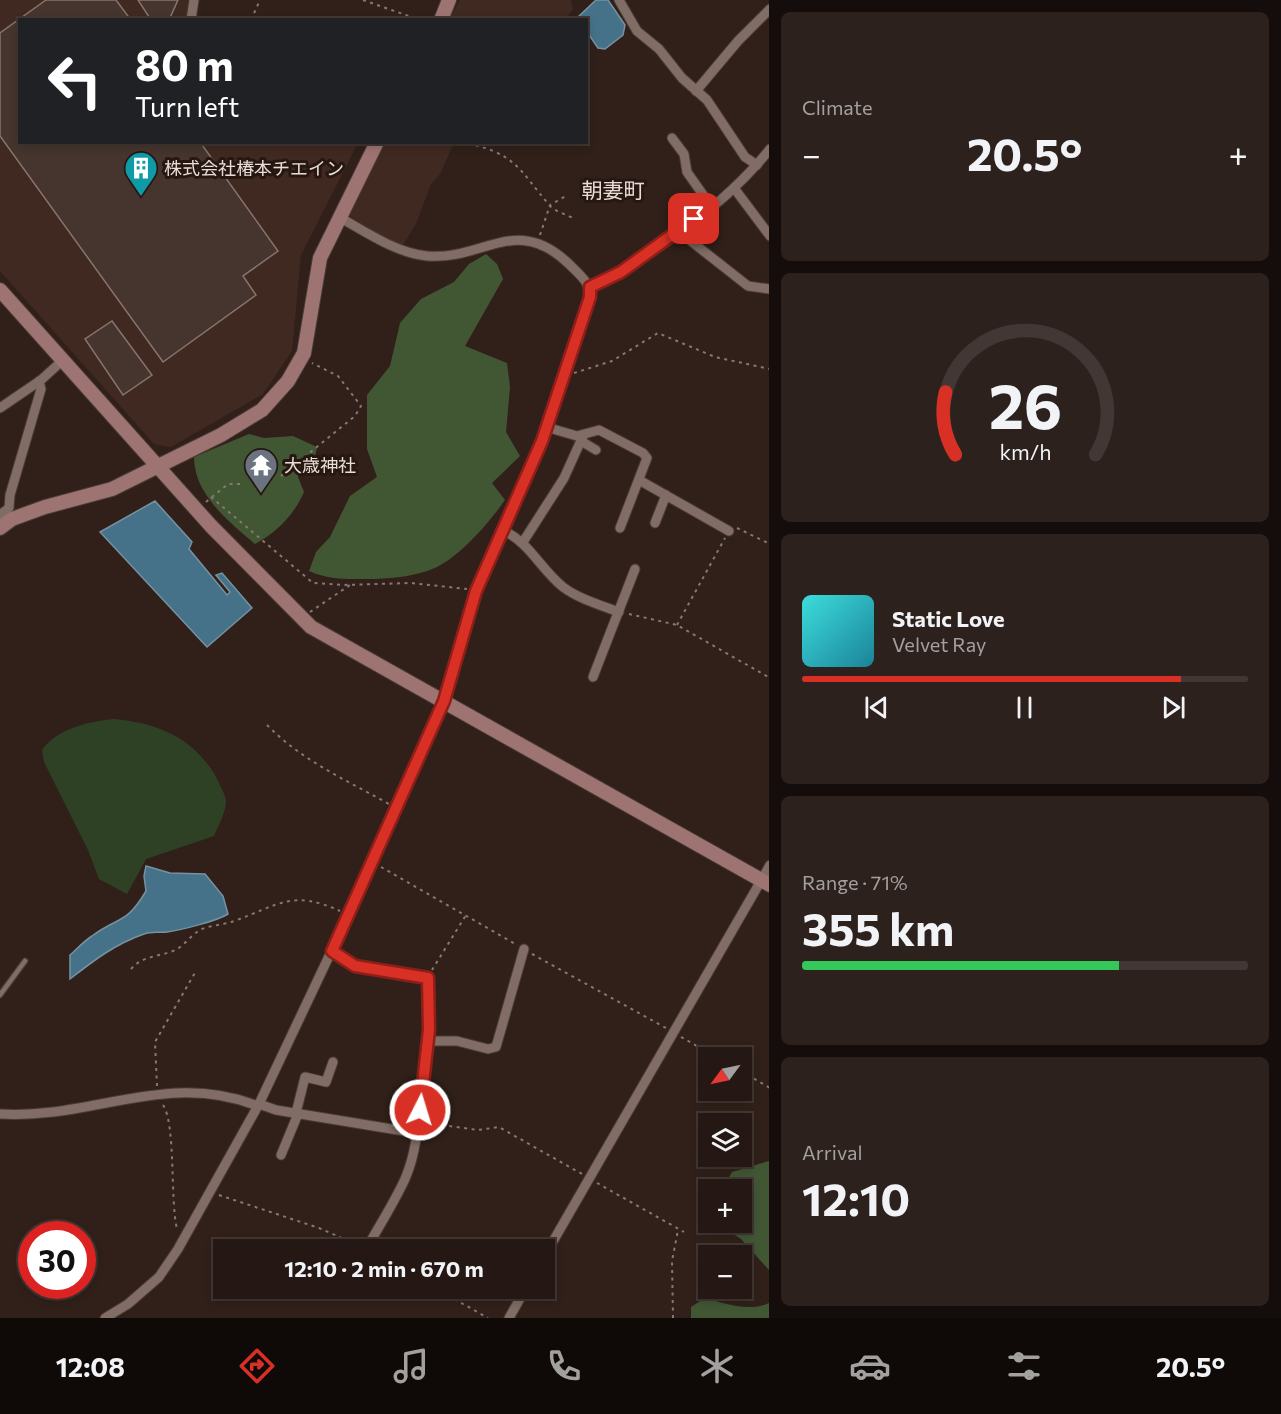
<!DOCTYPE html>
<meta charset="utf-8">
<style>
:root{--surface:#251814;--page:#2d211d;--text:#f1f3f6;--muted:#a3a0a0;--line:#423734;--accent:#d93025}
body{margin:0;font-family:Commissioner,"Noto Sans JP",sans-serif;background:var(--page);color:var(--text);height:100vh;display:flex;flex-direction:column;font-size:22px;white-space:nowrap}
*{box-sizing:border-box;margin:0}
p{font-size:20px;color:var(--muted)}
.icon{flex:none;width:33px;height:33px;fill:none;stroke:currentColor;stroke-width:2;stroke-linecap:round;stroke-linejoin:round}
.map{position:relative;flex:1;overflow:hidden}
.sheet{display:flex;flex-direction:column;gap:12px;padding:12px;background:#140d0b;width:512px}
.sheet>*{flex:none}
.guide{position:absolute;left:18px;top:18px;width:570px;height:126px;border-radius:0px;box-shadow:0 3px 9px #0003,0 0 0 2px var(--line);background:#202124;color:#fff;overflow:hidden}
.needle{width:39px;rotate:237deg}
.controls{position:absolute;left:698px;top:1047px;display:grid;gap:12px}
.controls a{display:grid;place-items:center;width:54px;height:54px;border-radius:0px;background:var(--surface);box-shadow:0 3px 9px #0003,0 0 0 2px var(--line);font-size:30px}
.speed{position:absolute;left:18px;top:1221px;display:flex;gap:12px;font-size:30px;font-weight:700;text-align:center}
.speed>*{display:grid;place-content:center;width:78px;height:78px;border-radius:50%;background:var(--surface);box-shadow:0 3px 9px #0003,0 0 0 2px var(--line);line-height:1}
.speed .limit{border:9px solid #d22;background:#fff;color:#111}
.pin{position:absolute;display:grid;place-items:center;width:51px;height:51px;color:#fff;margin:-26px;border-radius:12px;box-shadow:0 3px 9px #0006}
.me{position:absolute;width:66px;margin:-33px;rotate:5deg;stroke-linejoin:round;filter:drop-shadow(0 0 4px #0008)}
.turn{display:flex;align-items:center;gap:21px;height:126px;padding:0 18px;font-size:27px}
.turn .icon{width:78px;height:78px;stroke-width:2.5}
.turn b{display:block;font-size:42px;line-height:51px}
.big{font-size:45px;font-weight:700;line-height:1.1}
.sheet .widget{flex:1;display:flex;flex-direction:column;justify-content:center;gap:9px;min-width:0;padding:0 21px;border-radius:9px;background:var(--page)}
.sheet .dial{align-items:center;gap:0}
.dial svg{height:156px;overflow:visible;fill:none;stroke:var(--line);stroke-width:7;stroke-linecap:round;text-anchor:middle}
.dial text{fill:var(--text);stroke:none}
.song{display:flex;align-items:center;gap:18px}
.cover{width:72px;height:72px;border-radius:9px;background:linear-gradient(135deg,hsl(180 70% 55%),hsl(190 70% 35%))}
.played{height:6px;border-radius:3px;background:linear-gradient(90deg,var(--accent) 85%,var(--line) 85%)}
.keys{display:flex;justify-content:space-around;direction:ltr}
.heat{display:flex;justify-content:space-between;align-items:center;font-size:33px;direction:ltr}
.charge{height:9px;border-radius:4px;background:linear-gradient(90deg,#34c759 71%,var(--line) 0)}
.trip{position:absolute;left:213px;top:1239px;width:342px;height:60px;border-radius:0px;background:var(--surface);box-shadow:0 3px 9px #0003,0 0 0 2px var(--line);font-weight:700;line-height:60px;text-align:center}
.menu{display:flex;height:96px;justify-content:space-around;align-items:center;background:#0f0a08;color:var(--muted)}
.menu .icon{width:42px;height:42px}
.menu .on{color:var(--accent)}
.menu b{font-size:27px;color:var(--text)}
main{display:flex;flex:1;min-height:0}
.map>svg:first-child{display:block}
.built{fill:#3f2920}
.green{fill:#2f4125}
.forest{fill:#415734}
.water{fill:#457289;stroke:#7692a0;stroke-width:1.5}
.building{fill:#46352e;stroke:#88746c;stroke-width:1.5}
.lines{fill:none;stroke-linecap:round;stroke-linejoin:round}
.lane-casing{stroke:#4a3c37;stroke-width:7}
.street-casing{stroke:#4a3c37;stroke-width:11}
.secondary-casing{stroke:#4a3c37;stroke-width:16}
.path{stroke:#867872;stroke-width:2;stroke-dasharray:3 4.5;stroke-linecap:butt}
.lane{stroke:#816d65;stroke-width:4.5}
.street{stroke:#816d65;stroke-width:9}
.secondary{stroke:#9e7472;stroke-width:14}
.route-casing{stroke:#8d1f18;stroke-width:15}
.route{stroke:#d93025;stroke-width:10}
.labels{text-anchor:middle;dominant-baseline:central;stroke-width:6;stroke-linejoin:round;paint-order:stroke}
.poi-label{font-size:18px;fill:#e7dcd7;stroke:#271711;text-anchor:start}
.quarter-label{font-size:21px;fill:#e7dcd7;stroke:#271711}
</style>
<main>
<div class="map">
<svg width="770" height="1318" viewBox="0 0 770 1318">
<rect width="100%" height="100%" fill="#31201a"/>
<g class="built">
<polygon points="0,0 190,0 187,19 20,20 20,142 358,143 301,255 292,351 263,394 171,447 154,444 0,271"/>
<polygon points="460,0 571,0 573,10 565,19 449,19"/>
<polygon points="383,143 454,143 440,174 431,184 416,224 401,248 348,215"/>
</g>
<path class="green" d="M114,719C157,723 192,737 215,775C218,782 225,793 226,801C226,812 218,826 214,836L146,859L127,894L99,879L88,850L44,762L42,750C58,728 88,722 114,719Z"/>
<g class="forest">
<path d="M486,254L497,264L503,279L465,346L507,363L510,387L506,432L520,456L492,483L505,500C489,523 455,563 427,571C409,577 387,579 368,579C346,579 329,580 309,571L316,552L330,537L350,496L377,477L367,449V395L390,366L400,323L421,299L454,282L469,264Z"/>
<path d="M249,434L264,438L293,436L317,447L315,457L299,468L298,477L304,492C294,515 277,532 255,544C228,521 194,494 194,457Z"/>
<polygon points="769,1161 770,1161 769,1270 741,1239 716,1223 741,1222 741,1190 723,1189 732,1172"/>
<path d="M705,1298C726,1304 749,1312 769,1303V1318H691V1307Z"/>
</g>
<g class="water">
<polygon points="596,0 608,0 625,25 623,35 605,49 598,48 587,32 586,20 576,19"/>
<polygon points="155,501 192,542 189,549 227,595 230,592 216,575 222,573 252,608 207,647 100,532"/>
<path d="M146,866L170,873L205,874L223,896L228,914C217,921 181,930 167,932C159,933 152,931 144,934C115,944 93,961 70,979V955C77,949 84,941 92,936C119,916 126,925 146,891L144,876Z"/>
</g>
<g class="building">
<polygon points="46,0 116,0 128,16 123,20 20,20 20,142 200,142 278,251 243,276 256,295 163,362 0,136 0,33"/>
<polygon points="138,0 178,0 169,20 151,20"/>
<polygon points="112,321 152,375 123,395 85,339"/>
</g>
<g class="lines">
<defs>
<polyline id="lane" points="0,995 25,961"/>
<g id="street">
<polyline points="619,0 637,31 659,49 682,78 707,100 745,157 757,165"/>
<polyline points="191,20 194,0"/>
<polyline points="696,91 738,41 770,9"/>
<polyline points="672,138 684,154 687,172 711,206"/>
<polyline points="734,188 770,236"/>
<polyline points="678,231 748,286 770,289"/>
<path d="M590,287C654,255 725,205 770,149"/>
<polyline points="0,408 41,380 63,360"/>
<polyline points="546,427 577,436 599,430 643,453 647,458 620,528"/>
<polyline points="581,441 596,450"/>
<polyline points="639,480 729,531"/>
<polyline points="0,515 9,508 10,495 41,389 39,381"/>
<polyline points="655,523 666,495"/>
<path d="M502,530C530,542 540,569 563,587C579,599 600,605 619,612"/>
<polyline points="523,542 564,478 583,436"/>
<polyline points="593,677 635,569"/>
<path d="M332,951L355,966L428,978C434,1010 427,1043 423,1075C419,1109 419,1147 405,1179C394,1203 379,1226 367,1248"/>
<polyline points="428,1041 457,1041 488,1049 496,1047 524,949"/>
<polyline points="259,1104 276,1110 416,1133"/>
<polyline points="296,1113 305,1077 326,1082 333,1062"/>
<path d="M0,1114C91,1120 166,1070 258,1106"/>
<polyline points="281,1155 298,1114"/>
<polyline points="544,1257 770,865"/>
<path d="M105,1318L128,1304L159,1277L178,1249L259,1104L349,914L444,701L476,591L542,441L590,297C590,282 580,275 569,264C516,213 483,261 427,256C396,253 366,232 339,217"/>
<polyline points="509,1318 526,1288"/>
</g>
<g id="secondary">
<polyline points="441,20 449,0"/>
<polyline points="0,290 211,526 311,627 770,885"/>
<polyline points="0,528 12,519 45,507 112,489 221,435 262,410 288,381 304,353 320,258 377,142"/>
</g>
</defs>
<use href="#lane" class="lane-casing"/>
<use href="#street" class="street-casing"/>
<use href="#secondary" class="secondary-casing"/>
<g class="path">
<polyline points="363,0 420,20"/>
<polyline points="251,20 260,0"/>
<path d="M461,142C516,153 517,167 550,206C556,212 568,215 575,219"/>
<polyline points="540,235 550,205 566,196"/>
<polyline points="574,373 612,361 658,333 715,357 770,369"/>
<polyline points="281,476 355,416 361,406 338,376 312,363"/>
<polyline points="211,497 313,583 343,585 411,583 467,589"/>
<polyline points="206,502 228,484 241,484"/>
<polyline points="737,528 770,544"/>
<polyline points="310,612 350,585"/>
<polyline points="629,614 677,625 770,678"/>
<polyline points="677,625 725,538"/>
<path d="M267,725C301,760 346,780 389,804"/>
<polyline points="381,867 517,945"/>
<polyline points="532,954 666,1028"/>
<path d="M131,969C142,956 157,957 173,951C184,947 191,934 202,929C212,925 224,925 234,921C279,905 292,889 340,911"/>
<polyline points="432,970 466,915"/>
<polyline points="681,1037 718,1058"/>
<polyline points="741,1071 770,1088"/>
<polyline points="157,1086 155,1042 196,971"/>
<path d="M163,1105C176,1124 170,1201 177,1229"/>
<polyline points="427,1123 478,1130 499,1127 582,1174"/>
<polyline points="597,1183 684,1232"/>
<polyline points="219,1195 319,1228 358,1245"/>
<polyline points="435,1288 488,1318"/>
<polyline points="673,1318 672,1261 678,1230"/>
</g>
<use href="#lane" class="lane"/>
<use href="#street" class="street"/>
<use href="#secondary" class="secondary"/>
</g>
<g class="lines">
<defs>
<polyline id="route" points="420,1110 429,1030 428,978 355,966 332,951 444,701 476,591 542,441 590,297 590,287 621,272 694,219"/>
</defs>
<use href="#route" class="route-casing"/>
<use href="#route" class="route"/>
</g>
<defs>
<symbol id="building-pin" viewBox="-11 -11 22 30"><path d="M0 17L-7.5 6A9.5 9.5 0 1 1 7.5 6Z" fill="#0f9aa8" stroke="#271711"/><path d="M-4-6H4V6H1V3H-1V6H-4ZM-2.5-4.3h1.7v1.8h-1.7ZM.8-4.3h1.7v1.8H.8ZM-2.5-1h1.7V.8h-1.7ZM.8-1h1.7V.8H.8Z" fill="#fff"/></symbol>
<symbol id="temple-pin" viewBox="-11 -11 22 30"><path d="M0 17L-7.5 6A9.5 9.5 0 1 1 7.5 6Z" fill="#6b7280" stroke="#271711"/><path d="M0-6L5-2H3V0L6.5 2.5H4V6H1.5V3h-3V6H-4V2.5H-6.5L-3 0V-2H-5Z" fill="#fff"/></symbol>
</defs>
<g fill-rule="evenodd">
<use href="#building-pin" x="122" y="149" width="38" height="52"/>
<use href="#temple-pin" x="242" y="446" width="38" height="52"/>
</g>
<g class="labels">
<g class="poi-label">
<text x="164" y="168">株式会社椿本チエイン</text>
<text x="284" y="465">大歳神社</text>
</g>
<g class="quarter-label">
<text x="613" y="189">朝妻町</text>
</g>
</g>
</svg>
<div class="controls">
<a><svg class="needle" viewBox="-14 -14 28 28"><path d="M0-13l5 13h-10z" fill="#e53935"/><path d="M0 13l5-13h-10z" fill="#a3a0a0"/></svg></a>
<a><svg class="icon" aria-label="layers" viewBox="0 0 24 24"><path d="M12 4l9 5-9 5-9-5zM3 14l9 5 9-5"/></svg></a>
<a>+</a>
<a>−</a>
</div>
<div class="speed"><div class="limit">30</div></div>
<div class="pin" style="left:694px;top:219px;background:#d93025"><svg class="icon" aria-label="arrive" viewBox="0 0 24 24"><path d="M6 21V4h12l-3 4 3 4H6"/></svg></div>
<svg class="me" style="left:420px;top:1110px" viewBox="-20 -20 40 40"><circle r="17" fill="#d93025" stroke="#fff" stroke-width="3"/><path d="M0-11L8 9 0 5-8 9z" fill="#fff"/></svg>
<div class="trip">12:10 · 2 min · 670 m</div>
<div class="guide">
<div class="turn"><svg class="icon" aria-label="left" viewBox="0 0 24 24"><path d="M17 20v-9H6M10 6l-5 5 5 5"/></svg><div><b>80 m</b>Turn left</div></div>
</div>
</div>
<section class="sheet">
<div class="widget"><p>Climate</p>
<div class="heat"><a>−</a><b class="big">20.5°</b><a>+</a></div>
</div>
<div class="widget dial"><svg viewBox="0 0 100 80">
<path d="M14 69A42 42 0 1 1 86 69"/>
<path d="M14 69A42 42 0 0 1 9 37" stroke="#d93025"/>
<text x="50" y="56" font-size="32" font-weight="700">26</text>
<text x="50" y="72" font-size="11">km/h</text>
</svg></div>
<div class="widget">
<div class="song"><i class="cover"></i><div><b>Static Love</b><p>Velvet Ray</p></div></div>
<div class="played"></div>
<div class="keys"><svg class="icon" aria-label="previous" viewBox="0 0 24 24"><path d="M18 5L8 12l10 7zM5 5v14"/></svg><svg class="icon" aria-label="pause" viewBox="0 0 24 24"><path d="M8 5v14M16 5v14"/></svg><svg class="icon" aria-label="next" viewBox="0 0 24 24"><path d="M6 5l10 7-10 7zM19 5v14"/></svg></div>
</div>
<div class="widget"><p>Range · 71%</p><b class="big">355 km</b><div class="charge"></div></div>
<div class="widget"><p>Arrival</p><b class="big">12:10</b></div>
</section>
</main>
<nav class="menu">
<b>12:08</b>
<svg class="icon on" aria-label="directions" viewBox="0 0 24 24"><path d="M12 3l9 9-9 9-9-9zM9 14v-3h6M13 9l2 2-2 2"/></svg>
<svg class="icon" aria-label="music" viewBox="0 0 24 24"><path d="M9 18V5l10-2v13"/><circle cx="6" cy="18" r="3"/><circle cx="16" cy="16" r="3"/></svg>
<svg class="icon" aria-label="phone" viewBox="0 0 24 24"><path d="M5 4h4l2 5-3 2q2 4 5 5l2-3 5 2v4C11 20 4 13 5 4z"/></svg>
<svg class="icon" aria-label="climate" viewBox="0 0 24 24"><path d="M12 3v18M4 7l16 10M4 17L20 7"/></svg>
<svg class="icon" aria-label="car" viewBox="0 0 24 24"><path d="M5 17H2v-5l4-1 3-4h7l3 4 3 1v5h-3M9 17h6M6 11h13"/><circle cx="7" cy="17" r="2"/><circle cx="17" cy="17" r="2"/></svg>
<svg class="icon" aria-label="filters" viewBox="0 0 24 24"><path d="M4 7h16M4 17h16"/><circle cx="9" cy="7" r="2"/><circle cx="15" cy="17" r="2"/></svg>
<b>20.5°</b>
</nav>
